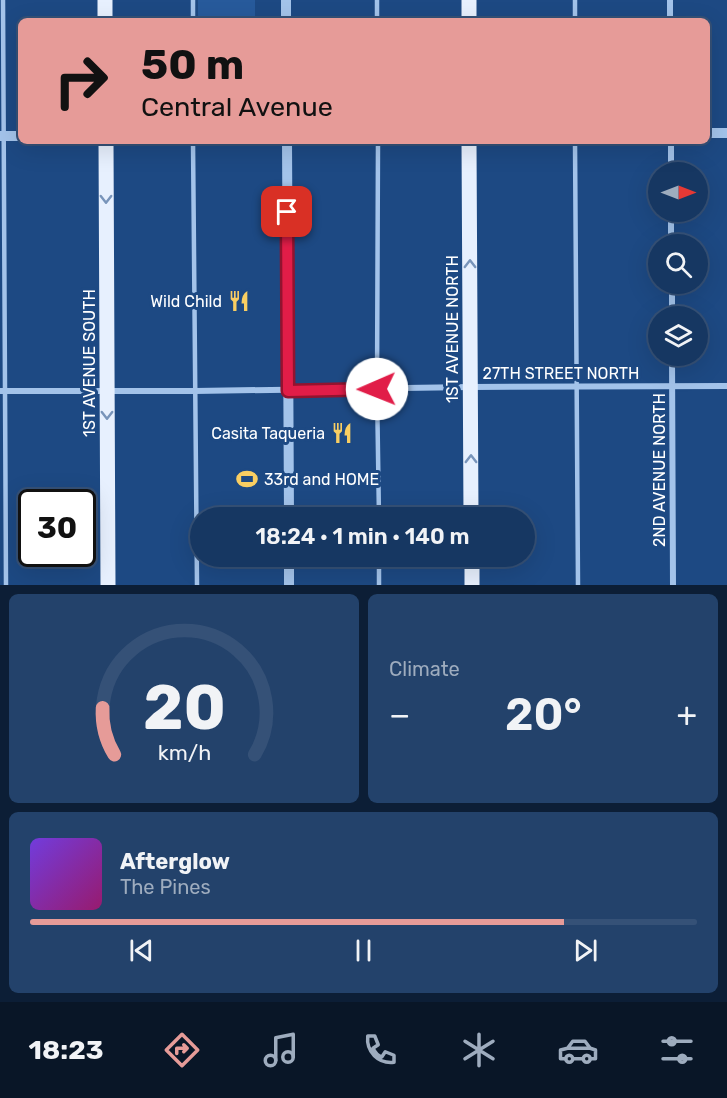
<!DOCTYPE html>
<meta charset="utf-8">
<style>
:root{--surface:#163762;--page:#23426b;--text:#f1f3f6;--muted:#9eacbe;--line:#355177;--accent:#e69b98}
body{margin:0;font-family:Rubik,sans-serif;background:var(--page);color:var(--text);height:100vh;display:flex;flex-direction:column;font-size:22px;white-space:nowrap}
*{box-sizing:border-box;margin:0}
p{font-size:20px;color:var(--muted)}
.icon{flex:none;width:33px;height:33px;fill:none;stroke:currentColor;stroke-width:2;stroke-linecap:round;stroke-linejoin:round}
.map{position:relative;height:585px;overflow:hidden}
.sheet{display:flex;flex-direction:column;gap:9px;padding:9px;background:#0c1e36;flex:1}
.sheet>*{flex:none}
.banner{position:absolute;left:18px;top:18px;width:692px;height:126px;border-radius:9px;box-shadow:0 6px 24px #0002,0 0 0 2px var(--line);background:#e69b98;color:#111;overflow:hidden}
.needle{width:39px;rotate:90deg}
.fabs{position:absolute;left:648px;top:162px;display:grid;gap:12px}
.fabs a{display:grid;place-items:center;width:60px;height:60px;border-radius:50%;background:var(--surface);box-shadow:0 6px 24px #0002,0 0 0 2px var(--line);font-size:30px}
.speed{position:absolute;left:18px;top:489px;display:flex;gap:12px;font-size:30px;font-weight:700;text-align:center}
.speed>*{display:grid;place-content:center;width:78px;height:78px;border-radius:50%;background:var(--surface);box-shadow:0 6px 24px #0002,0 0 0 2px var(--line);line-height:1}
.speed .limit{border:3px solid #111;border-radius:9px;background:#fff;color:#111}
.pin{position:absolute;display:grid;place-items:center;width:51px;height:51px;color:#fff;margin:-26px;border-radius:12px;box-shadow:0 3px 9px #0006}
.me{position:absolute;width:66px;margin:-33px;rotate:269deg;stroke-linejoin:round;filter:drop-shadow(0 0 4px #0008)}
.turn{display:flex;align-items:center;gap:21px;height:126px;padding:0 24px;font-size:27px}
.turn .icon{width:78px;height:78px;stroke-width:2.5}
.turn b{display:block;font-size:42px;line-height:51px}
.big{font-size:45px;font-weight:600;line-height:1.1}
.sheet .card{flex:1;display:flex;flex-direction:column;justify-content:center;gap:9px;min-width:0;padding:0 21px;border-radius:9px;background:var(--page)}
.sheet .dial{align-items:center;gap:0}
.dial svg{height:156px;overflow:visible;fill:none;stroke:var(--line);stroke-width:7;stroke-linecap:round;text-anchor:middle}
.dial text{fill:var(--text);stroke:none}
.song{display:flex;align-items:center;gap:18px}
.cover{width:72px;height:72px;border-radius:9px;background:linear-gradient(135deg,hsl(260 70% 55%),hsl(320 70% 35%))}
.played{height:6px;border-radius:3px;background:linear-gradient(90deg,var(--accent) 80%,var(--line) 80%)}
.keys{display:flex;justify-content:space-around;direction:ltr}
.heat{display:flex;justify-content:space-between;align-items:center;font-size:33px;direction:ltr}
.sheet .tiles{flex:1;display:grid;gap:9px;grid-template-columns:1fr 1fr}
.card:last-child{grid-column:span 2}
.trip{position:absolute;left:190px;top:507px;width:345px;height:60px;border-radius:30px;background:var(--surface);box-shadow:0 6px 24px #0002,0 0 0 2px var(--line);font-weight:600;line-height:60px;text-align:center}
.tabs{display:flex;height:96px;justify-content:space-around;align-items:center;background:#091627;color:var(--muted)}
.tabs .icon{width:42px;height:42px}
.tabs .on{color:var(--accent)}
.tabs b{font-size:27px;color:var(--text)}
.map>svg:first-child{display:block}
.green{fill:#275a9b}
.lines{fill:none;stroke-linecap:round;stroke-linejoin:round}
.service{stroke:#a3c3ea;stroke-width:4.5}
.minor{stroke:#a3c3ea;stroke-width:6}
.tertiary{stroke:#a3c3ea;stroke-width:10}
.primary{stroke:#e7f0fe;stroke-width:15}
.oneway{stroke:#7894ba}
.route-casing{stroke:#92132f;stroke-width:15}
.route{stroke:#e11d48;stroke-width:10}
.labels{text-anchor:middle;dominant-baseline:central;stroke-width:6;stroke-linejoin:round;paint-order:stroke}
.poi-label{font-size:16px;fill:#fff;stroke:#1d4983;text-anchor:end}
.street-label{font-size:16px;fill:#fff;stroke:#1d4983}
</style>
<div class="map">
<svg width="727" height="585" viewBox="0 0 727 585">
<rect width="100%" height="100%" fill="#1d4983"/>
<rect class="green" x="198" y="0" width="57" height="21"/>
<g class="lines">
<g class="service">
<polyline points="3,0 6,585"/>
<polyline points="193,0 193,21"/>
<polyline points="377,0 377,21"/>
<polyline points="575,0 575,21"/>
<polyline points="193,141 197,585"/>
<polyline points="378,141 377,389 379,518"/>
<polyline points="575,141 578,585"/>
<polyline points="379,556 379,585"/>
<polyline points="430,563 469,562"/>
</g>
<g class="minor">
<polyline points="670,0 670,21"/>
<polyline points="671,141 671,172"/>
<polyline points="671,212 671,244"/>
<polyline points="672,284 672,316"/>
<polyline points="672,356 673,585"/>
<polyline points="0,391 195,391 471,387 727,386"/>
</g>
<g class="tertiary">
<polyline points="286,0 286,21"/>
<polyline points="706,133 727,133"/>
<polyline points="0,136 21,136"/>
<polyline points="287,141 289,518"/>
<polyline points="289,556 289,585"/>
</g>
<g class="primary">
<polyline points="105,0 105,21"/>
<polyline points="469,0 469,21"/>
<polyline points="106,141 108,585"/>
<polyline points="469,141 471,518"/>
<polyline points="472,556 472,585"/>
</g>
</g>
<defs><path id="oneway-chevron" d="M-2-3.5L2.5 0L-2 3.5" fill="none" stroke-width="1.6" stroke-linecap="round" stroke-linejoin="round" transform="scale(1.5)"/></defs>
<g class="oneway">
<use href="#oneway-chevron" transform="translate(106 199) rotate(90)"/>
<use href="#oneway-chevron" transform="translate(470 264) rotate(-90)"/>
<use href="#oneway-chevron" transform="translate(107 415) rotate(90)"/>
<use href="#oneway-chevron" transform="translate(471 459) rotate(-90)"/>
</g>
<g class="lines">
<defs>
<polyline id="route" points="287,212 288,391 377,389"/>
</defs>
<use href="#route" class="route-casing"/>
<use href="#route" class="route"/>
</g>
<defs>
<symbol id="restaurant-bare" viewBox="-9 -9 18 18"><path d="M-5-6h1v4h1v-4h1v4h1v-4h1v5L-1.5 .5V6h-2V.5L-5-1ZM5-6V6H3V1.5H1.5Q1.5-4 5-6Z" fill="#f9ce62" stroke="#1d4983" stroke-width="2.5" paint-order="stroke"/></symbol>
<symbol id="stadium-bare" viewBox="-9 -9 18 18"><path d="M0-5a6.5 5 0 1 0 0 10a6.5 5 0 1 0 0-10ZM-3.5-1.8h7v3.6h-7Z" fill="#f9ce62" stroke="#1d4983" stroke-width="2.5" paint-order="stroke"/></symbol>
</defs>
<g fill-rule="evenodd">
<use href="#restaurant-bare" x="224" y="286" width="30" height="30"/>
<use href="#restaurant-bare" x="327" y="418" width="30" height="30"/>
<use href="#stadium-bare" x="232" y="464" width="30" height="30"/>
</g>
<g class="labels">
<g class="poi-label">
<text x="222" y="301">Wild Child</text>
<text x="325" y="433">Casita Taqueria</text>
<text x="264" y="479" text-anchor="start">33rd and HOME</text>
</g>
<g class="street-label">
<text transform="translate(452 329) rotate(-90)">1ST AVENUE NORTH</text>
<text transform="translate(89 363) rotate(-90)">1ST AVENUE SOUTH</text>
<text x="561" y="373">27TH STREET NORTH</text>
<text transform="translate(659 470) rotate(-90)">2ND AVENUE NORTH</text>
</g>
</g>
</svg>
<div class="fabs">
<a><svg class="needle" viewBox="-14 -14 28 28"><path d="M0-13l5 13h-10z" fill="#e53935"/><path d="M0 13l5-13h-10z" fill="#9eacbe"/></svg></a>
<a><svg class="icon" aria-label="search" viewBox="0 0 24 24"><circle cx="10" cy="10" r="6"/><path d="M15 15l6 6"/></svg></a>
<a><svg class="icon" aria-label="layers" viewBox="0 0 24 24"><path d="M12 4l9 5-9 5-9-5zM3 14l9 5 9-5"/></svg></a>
</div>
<div class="speed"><div class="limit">30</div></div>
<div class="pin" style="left:287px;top:212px;background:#d93025"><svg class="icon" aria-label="arrive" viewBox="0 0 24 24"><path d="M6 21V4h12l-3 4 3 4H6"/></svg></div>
<svg class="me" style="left:377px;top:389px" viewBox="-20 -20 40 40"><circle r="19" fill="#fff"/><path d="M0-13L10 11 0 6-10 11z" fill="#e11d48"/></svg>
<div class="trip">18:24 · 1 min · 140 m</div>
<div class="banner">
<div class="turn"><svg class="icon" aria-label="right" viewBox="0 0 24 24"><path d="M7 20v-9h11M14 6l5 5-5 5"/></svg><div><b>50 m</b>Central Avenue</div></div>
</div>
</div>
<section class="sheet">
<div class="tiles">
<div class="card dial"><svg viewBox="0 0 100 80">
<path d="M14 69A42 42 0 1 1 86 69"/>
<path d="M14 69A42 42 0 0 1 8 45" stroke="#e69b98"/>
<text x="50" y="56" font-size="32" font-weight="700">20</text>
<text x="50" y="72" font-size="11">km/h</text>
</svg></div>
<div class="card"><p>Climate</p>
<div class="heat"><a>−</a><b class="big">20°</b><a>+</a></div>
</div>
<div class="card">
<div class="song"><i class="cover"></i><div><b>Afterglow</b><p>The Pines</p></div></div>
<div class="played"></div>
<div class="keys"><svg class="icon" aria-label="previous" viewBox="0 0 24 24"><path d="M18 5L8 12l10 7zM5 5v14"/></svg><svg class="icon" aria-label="pause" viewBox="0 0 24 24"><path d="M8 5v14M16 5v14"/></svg><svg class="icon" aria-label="next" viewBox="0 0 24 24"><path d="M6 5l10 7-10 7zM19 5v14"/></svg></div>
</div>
</div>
</section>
<nav class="tabs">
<b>18:23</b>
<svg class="icon on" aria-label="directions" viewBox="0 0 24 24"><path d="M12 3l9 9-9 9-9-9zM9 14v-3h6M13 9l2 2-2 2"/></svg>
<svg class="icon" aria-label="music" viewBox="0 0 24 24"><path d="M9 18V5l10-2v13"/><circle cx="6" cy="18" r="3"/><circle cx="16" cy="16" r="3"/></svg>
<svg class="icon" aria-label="phone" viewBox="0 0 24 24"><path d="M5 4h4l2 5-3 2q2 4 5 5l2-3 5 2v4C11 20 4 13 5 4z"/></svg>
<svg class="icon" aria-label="climate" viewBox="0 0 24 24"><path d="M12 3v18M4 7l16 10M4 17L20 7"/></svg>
<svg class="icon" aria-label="car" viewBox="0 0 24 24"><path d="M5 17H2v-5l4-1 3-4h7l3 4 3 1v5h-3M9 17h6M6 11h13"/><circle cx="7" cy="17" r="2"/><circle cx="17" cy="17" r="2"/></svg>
<svg class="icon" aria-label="filters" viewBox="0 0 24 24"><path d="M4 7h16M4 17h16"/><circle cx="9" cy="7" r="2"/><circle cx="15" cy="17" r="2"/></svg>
</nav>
